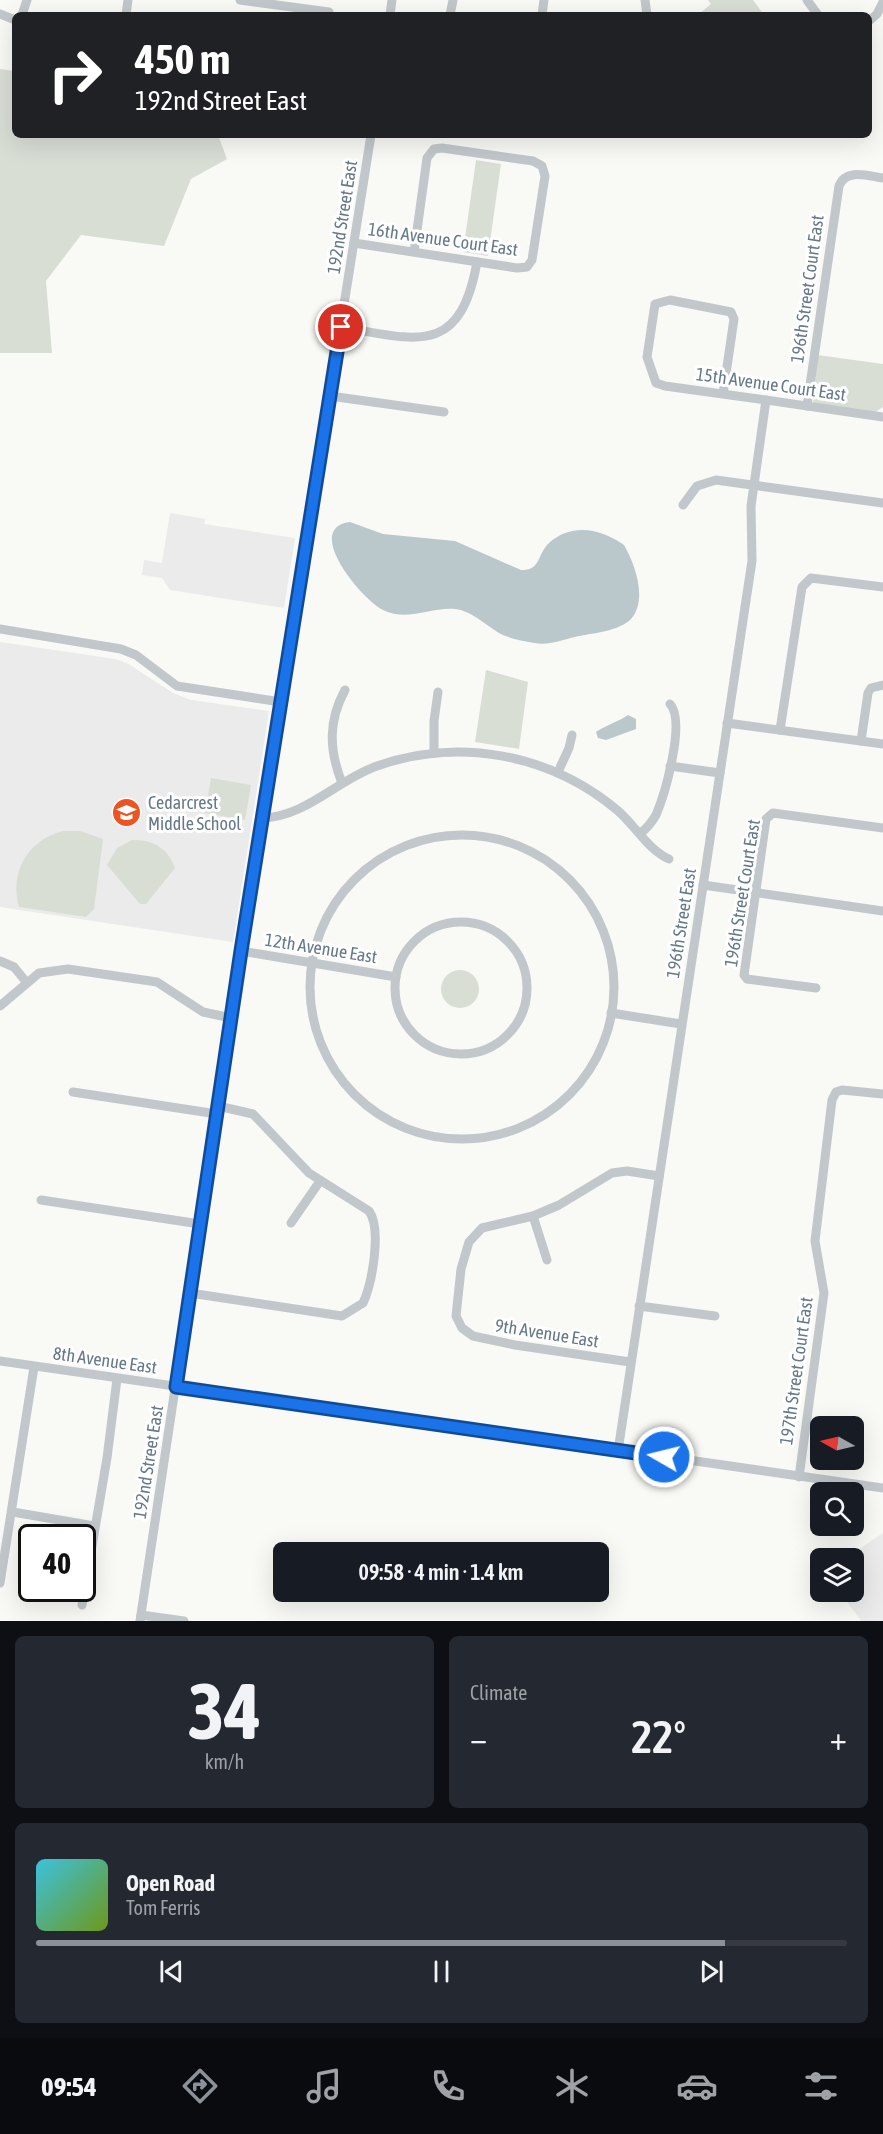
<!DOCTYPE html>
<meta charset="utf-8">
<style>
:root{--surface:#171b24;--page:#242831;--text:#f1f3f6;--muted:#9ea1a6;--line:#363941;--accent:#8c9099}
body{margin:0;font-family:"Asap Condensed",sans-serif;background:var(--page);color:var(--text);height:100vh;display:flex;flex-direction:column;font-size:22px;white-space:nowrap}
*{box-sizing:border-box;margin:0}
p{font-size:20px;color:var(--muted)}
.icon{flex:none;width:33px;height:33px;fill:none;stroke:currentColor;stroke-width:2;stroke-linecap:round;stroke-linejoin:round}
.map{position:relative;height:1621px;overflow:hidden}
.panel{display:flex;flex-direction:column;gap:15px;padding:15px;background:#0d0f14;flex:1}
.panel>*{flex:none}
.top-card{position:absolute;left:12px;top:12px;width:860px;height:126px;border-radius:9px;box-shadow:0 6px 24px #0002;background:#202124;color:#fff;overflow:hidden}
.needle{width:39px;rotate:278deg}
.controls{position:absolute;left:810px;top:1416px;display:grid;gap:12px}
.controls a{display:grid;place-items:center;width:54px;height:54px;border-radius:9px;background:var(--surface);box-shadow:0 6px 24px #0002;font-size:30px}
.speed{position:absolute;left:18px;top:1524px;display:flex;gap:12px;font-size:30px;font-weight:700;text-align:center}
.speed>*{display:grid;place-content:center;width:78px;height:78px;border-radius:50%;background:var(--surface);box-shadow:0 6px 24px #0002;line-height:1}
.speed .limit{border:3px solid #111;border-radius:9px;background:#fff;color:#111}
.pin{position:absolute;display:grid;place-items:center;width:51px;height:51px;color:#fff;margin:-26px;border:3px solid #fff;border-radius:50%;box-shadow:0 2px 6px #0007}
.me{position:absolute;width:66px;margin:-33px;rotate:278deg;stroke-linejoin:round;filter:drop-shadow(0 0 4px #0008)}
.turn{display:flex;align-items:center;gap:21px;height:126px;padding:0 24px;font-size:27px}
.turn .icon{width:78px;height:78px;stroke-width:2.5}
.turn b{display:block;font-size:42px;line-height:51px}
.big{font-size:45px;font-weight:600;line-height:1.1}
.panel .tile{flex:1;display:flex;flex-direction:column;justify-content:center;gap:9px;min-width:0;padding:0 21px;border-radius:9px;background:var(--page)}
.panel .dial{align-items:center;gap:0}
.dial b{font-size:78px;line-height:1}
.song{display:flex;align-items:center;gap:18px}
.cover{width:72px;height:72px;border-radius:9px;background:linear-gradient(135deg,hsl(190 70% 55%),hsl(80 70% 35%))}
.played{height:6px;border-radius:3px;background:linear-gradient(90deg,var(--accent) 85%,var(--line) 85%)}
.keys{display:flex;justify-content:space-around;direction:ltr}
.heat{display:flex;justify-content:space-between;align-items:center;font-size:33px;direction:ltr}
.panel .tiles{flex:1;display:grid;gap:15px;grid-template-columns:1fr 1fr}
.tile:last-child{grid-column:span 2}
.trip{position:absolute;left:273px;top:1542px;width:336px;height:60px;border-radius:9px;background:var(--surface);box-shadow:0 6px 24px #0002;font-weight:600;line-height:60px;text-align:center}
.menu{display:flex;height:96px;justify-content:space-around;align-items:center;background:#090b0e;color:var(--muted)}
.menu .icon{width:42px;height:42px}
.menu .selected{color:var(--accent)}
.menu b{font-size:27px;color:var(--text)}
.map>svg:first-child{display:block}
.built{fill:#eaebea}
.green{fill:#d9ded5}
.water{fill:#bac7cb}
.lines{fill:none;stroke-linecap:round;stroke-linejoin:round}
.minor{stroke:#c2c7cb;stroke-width:9}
.route-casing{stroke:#114b97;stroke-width:15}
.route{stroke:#1a73e8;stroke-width:10}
.labels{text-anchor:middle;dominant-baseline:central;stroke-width:6;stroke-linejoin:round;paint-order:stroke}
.street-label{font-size:18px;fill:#667989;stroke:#fff}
.poi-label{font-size:18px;fill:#667989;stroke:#fff;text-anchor:start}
</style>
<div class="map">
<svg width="883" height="1621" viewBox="0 0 883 1621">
<rect width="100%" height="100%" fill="#f9f9f6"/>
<g class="built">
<polygon points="170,513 205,519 204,524 295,538 284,608 170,590 162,578 142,575 144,560 162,563"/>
<polygon points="0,642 115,659 127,663 173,693 191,700 269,711 233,942 0,907"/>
<polygon points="883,1533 883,1621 861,1621 840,1592 854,1592 854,1558 846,1558"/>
</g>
<g class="green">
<polygon points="708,0 753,0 764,15 734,13 733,15 698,15 711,4"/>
<polygon points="0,69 15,71 15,135 218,135 227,159 191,179 164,246 81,235 46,281 52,353 0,353"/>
<polygon points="476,160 501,164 488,256 463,252"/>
<polygon points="818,355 883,364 883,407 874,413 813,403"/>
<polygon points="486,670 528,682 519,749 475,742"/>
<polygon points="211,778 251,785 245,820 205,813"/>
<path d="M63,831H80L103,839L94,909L86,917L19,907C9,872 28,840 63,831Z"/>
<path d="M132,840C152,839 168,848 175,868L146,904H140L107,865L117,848Z"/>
<circle cx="460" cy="989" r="19"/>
</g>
<g class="water">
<path d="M350,522L383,534L455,541L521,570C541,571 537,554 549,543C572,522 602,529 624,545C635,564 648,600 631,619C619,631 594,633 579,636C564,639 550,646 534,643C524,641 512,639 503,635C487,627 473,611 455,609C430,607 408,622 383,610C362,600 302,528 350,522Z"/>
<path d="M628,715L636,719V729L606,740L598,738L596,732C606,725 618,722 628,715Z"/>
</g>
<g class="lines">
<g class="minor">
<polyline points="240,0 329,12"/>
<polyline points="645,0 647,15"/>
<polyline points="807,0 818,15"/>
<polyline points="0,14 15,20"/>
<polyline points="22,15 27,0"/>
<polyline points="126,15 128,0"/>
<polyline points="390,15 392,0"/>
<polyline points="450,15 453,0"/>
<polyline points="542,15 544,0"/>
<polyline points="868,22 877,14 883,2"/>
<polyline points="354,243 517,268 527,267 532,260 545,176 542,166 533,161 442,148 434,149 427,158 414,252"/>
<path d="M341,327C417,340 460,357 477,262"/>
<path d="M723,394L734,319L731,312L670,300L655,304L647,357L656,383L665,386C738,396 810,406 883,417"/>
<polyline points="330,396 444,412"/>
<path d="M807,406L839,186C846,168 868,176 883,178"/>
<polyline points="683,505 697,486 716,480 883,503"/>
<polyline points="0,629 121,649 136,655 177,686 281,702"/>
<polyline points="727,723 883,744"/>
<polyline points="780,730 802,587 811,578 883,587"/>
<polyline points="861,741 868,693 871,688 883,685"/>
<polyline points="434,753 434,721 438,692"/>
<polyline points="670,766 720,773"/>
<polyline points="558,772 569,748 572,735"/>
<path d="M342,783C329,750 328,721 345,690"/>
<path d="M263,818C307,816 337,780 377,766C459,737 550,754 617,810C635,825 647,849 669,859"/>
<path d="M641,833C647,828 652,822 656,815C665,794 686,721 670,704"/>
<circle cx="462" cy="987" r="152"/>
<polyline points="703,885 883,911"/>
<circle cx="461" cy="988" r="66"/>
<polyline points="241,951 396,977"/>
<polyline points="0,961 14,967 27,983"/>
<polyline points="816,988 747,979 744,975 766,819 773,813 883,828"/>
<polyline points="0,1006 39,973 68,969 157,982 203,1012 231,1018"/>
<polyline points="611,1013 681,1024"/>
<polyline points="73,1092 217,1114"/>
<polyline points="41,1200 200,1224"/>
<polyline points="533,1216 547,1260"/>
<polyline points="291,1223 320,1181"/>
<path d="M190,1293L342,1316L363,1303C372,1284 382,1229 369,1211L309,1173L253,1114L218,1106"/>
<polyline points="639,1306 715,1316"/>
<polyline points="0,1361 883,1488"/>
<polyline points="630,1362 515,1345 473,1336 462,1328 456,1316 461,1269 469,1242 482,1228 533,1216 559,1205 612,1173 627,1171 659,1176"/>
<polyline points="618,1451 745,607 752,561 751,506 766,400"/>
<polyline points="799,1477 824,1293 815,1241 832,1100 836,1092 842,1090 883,1094"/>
<polyline points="13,1512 94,1526"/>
<polyline points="0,1583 34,1367"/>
<polyline points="82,1605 107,1458 117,1379"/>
<polyline points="141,1615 184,1621"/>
<polyline points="140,1621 241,951 371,135"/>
</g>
</g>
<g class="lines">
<defs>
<polyline id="route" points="341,327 241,951 176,1387 664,1457"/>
</defs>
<use href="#route" class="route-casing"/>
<use href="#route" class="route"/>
</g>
<defs>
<symbol id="school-disc" viewBox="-11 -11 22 22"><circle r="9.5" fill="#ed5422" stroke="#fff"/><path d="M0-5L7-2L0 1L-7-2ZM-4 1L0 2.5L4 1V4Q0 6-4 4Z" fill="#fff"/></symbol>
</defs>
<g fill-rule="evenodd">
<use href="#school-disc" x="110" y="796" width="33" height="33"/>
</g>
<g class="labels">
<g class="street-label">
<text transform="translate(342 217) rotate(-81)">192nd Street East</text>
<text transform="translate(443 239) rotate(8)">16th Avenue Court East</text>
<text transform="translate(807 289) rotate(-82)">196th Street Court East</text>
<text transform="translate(771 384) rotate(8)">15th Avenue Court East</text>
<text transform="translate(742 893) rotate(-81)">196th Street Court East</text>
<text transform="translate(681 923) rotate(-81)">196th Street East</text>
<text transform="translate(321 948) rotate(9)">12th Avenue East</text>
<text transform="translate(547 1333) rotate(9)">9th Avenue East</text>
<text transform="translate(105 1360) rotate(8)">8th Avenue East</text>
<text transform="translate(796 1371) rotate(-82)">197th Street Court East</text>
<text transform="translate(148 1462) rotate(-81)">192nd Street East</text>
</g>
<g class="poi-label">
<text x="148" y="802">Cedarcrest<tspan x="148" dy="21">Middle School</tspan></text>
</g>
</g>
</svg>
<div class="controls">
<a><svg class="needle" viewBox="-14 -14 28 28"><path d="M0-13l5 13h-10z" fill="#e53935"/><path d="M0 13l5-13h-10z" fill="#9ea1a6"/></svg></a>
<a><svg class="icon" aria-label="search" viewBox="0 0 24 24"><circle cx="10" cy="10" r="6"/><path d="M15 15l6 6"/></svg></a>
<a><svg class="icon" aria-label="layers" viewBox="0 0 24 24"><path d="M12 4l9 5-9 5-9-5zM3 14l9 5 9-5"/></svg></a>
</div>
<div class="speed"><div class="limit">40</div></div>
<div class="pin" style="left:341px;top:327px;background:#d93025"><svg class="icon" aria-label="arrive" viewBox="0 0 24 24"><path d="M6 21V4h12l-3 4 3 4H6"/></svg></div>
<svg class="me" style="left:664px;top:1457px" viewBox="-20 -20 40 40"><circle r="17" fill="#1a73e8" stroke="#fff" stroke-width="3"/><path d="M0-11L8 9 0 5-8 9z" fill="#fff"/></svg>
<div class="trip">09:58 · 4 min · 1.4 km</div>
<div class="top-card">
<div class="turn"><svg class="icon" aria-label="right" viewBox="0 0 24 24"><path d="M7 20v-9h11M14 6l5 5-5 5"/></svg><div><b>450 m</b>192nd Street East</div></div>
</div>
</div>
<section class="panel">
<div class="tiles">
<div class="tile dial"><b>34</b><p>km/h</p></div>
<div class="tile"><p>Climate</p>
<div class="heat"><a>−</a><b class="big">22°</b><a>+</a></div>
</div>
<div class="tile">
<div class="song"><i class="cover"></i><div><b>Open Road</b><p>Tom Ferris</p></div></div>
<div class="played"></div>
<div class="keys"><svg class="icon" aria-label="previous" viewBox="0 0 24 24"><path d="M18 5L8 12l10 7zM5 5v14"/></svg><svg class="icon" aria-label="pause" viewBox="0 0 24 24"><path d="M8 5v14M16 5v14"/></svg><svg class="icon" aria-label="next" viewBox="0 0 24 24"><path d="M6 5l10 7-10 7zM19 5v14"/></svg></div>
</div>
</div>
</section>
<nav class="menu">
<b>09:54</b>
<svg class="icon selected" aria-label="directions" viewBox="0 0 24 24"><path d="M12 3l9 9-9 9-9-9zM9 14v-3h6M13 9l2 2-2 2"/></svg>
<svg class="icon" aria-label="music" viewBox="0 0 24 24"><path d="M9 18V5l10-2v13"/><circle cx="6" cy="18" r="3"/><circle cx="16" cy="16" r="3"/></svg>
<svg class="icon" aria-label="phone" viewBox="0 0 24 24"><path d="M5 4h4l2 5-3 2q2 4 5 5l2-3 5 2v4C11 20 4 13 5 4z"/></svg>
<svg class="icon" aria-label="climate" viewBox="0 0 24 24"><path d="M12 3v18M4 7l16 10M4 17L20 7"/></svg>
<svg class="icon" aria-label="car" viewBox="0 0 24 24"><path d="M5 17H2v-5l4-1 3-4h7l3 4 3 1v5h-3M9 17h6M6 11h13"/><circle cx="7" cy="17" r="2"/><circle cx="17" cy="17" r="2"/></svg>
<svg class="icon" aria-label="filters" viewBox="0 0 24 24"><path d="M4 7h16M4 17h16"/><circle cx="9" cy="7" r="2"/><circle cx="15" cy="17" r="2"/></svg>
</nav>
